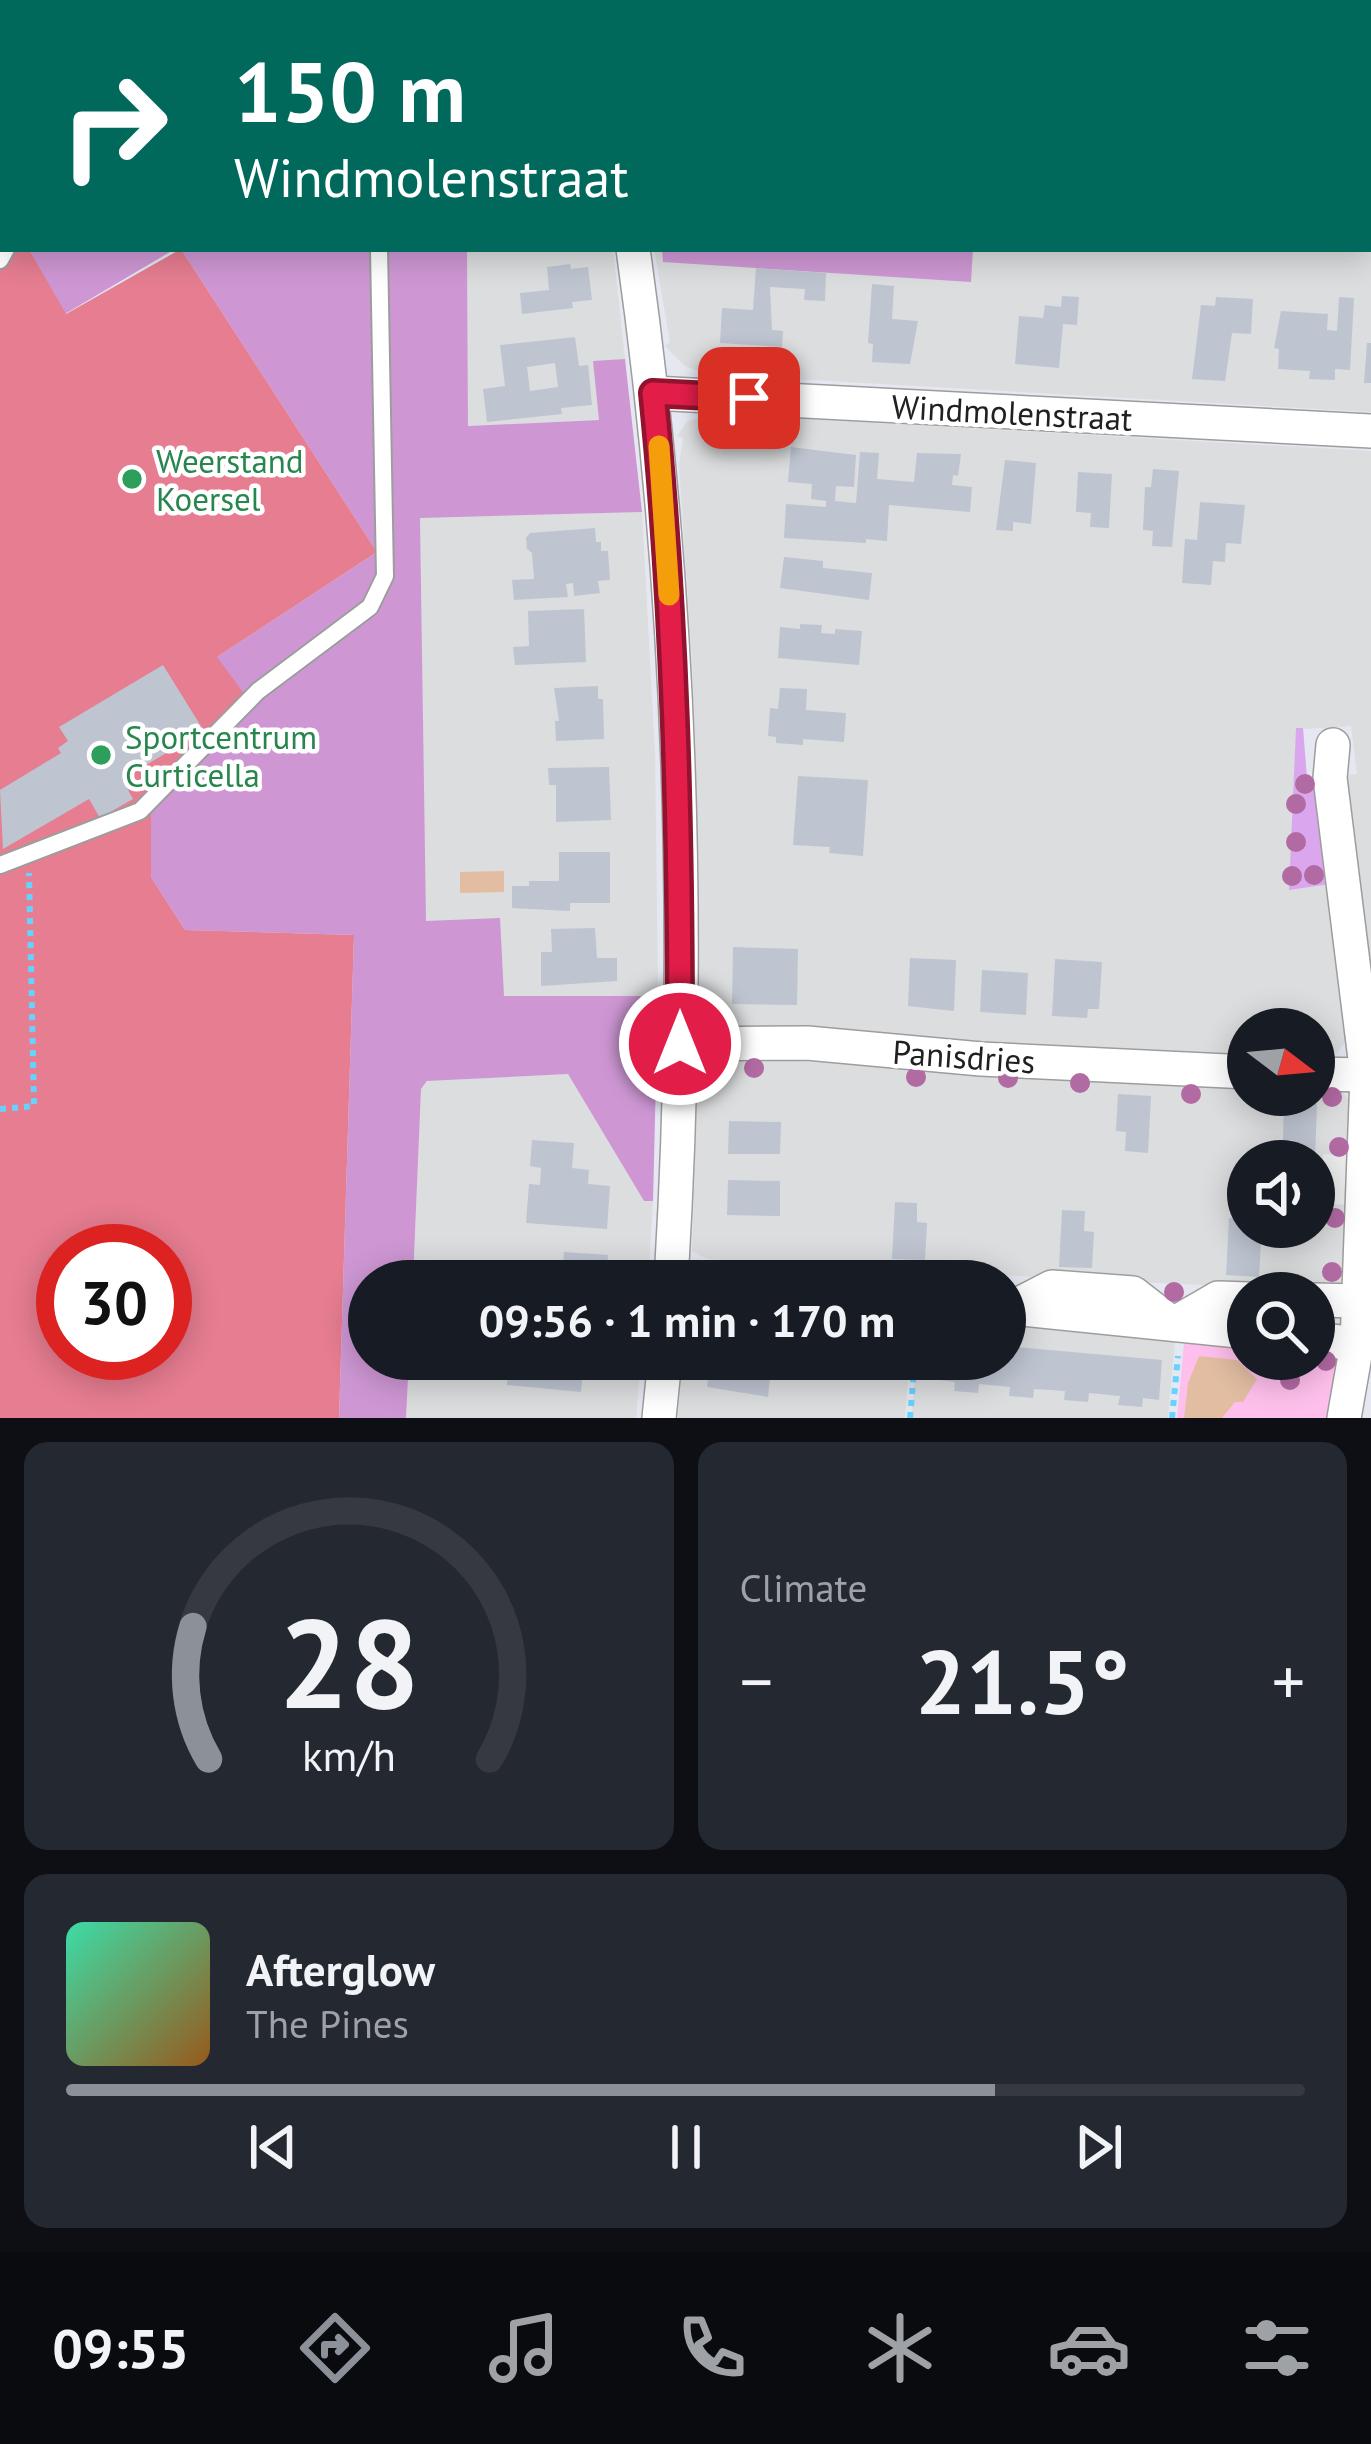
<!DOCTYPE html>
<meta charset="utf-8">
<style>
:root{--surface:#171b24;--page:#242831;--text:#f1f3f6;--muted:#9ea1a6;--line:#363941;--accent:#8c9099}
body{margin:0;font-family:"PT Sans",sans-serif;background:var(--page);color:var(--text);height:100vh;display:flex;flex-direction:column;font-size:45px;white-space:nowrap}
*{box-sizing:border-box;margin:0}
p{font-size:39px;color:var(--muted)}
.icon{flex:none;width:66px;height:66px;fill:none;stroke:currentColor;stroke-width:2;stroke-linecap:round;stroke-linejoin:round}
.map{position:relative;height:1418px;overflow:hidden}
.details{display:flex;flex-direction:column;gap:24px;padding:24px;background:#0d0f14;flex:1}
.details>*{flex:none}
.banner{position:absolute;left:0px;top:0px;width:1371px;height:252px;box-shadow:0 6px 30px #0003;background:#00695c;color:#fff;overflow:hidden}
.needle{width:78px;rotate:106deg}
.buttons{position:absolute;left:1227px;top:1008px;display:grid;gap:24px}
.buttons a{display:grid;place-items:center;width:108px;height:108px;border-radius:50%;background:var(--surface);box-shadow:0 6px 30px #0003;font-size:60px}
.speed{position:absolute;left:36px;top:1224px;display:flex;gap:24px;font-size:60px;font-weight:700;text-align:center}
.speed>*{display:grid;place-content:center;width:156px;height:156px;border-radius:50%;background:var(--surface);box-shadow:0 6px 30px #0003;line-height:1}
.speed .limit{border:18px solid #d22;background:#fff;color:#111}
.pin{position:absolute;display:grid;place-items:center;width:102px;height:102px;color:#fff;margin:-51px;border-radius:24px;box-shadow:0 6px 18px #0006}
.me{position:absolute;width:132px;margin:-66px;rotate:0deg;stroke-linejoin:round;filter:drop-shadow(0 0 9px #0008)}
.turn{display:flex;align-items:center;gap:42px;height:252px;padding:0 36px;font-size:54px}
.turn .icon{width:156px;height:156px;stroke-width:2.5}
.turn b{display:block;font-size:84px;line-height:102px}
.big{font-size:90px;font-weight:800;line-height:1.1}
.details .tile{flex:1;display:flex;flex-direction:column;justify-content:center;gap:18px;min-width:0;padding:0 42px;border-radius:24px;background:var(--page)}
.details .dial{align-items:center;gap:0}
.dial svg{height:312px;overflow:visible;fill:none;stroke:var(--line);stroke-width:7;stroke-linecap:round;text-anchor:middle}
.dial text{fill:var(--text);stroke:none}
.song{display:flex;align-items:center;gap:36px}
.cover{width:144px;height:144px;border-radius:18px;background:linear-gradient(135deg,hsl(160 70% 55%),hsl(30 70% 35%))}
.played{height:12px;border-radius:6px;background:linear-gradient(90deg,var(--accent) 75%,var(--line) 75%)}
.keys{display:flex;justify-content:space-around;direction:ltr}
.heat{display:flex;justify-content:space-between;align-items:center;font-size:66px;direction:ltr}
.details .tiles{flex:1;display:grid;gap:24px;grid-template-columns:1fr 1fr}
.tile:last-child{grid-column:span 2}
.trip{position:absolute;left:348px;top:1260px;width:678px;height:120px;border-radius:60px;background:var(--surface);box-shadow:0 6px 30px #0003;font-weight:800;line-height:120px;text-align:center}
.tabs{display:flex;height:192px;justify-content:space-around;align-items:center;background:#090b0e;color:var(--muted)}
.tabs .icon{width:84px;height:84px}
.tabs .current{color:var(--accent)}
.tabs b{font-size:54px;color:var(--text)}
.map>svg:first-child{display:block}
.residential{fill:#dcddde;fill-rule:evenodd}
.grass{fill:#daa7ef}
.forest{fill:#ce97d4}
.park{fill:#febfec}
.pitch{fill:#e67d91;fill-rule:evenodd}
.parking{fill:#ececec}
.water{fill:#e2bda2}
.building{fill:#bec5d1;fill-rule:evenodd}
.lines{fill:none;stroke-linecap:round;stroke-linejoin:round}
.service-casing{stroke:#9d9d9d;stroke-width:20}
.minor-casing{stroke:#9d9d9d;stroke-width:36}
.path{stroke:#68d2ff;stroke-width:6;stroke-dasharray:6 6;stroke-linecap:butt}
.service{stroke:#fff;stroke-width:16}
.minor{stroke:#fff;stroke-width:33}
.tree{fill:#b26aa3}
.route-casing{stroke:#92132f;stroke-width:30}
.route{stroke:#e11d48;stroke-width:21}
.slow{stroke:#f59e0b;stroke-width:21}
.leisure-dot{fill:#2e9e5b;stroke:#fff;stroke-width:4.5}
.labels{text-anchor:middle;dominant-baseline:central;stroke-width:9;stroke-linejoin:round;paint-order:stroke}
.street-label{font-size:33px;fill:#202020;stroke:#fff}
.leisure-label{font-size:33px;fill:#27864d;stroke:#fff;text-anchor:start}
</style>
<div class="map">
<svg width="1371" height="1418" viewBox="0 0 1371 1418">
<rect width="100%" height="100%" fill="#e5e7f1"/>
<g class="residential">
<polygon points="622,0 1015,0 623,3"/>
<polygon points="1358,0 1371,0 1371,412 707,374 685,366 665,346 670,342 654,249 1368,249 1368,3"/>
<polygon points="467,249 613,249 625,359 594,362 599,420 468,426"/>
<polygon points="714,414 1371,451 1371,1013 1345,776 1357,774 1351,726 1303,729 1307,778 1317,779 1347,1027 1345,1042 1338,1052 1314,1058 1314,1029 1248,1029 1248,1054 705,1028 700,1024 699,863 692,659 679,465 683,438 677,436 688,421"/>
<polygon points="642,512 655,754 658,996 503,996 425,922 420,517"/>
<path d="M724,1058L1248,1081V1095H1314V1084L1340,1089L1352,1104L1343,1281L1325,1291L876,1269L875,1281H809L742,1271V1265L705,1258L692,1251L698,1071ZM1248,1161H1314V1227H1248Z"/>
<polygon points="568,1074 644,1201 653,1201 648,1281 413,1281 421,1089 428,1081"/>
<polygon points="1005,1314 1176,1331 1168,1418 911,1418 917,1359 1005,1359"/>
<polygon points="409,1359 641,1359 636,1418 406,1418"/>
<polygon points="683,1359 910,1359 905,1418 678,1418"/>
</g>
<polygon class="grass" points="1296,728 1303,728 1307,778 1317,779 1330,884 1289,890"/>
<g class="forest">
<polygon points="29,249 175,249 65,314"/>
<polygon points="181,249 467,249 468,426 599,420 593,361 625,359 642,512 420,518 426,921 500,918 504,996 658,996 653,1201 644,1201 568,1074 427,1081 421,1089 413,1281 369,1281 369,1359 409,1359 406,1418 339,1418 354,935 185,930 151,877 151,804 217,657 377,552"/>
<polygon points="662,249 973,249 971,282 663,262"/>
</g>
<polygon class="park" points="1185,1332 1248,1339 1248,1359 1314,1359 1314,1345 1341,1348 1331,1418 1177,1418"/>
<path class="pitch" d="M0,0H19L3,3V249H29L66,314L181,249L377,552L217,657L254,707L151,804V877L185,930L354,935L339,1418H0ZM63,1251H165V1353H63Z"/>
<g class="parking">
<rect x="19" y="0" width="532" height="3"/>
<polygon points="1323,1154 1350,1155 1348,1205 1321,1203"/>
</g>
<g class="water">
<polygon points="504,871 504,892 460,893 460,872"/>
<polygon points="1199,1356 1237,1360 1257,1379 1243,1402 1235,1402 1222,1418 1184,1418 1188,1383"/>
</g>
<g class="building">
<polygon points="570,264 571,269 588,267 592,300 572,302 573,308 522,314 520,293 549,290 547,267"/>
<polygon points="756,268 826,273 825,301 804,300 805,289 770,287 772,330 783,331 782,347 720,343 722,308 753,310"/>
<polygon points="872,284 894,286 892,319 918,321 910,364 872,362 873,344 868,343"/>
<polygon points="1062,296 1079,297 1077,325 1063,324 1059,368 1015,364 1019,316 1043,318 1045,305 1061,307"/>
<polygon points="1216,297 1253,299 1251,334 1232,333 1225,381 1192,379 1201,305 1215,306"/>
<polygon points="1339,297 1354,298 1350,370 1335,369 1335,380 1309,379 1310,371 1278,369 1279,349 1274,348 1281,311 1328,314 1327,330 1337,331"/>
<path d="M575,337L579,366L588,365L592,405L561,408L562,414L487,422L483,389L505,386L500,345ZM555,363L558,387L530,391L527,367Z"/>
<polygon points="1367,343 1371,343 1371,383 1364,383"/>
<polygon points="791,447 856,455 854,487 836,486 835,501 856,503 860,452 879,453 877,479 914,482 917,453 961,454 958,476 953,475 952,485 972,487 970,512 889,505 887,541 866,539 866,543 784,538 786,504 826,507 826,501 811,499 812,484 788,482"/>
<polygon points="1005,460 1036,463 1031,524 1013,522 1013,531 996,530"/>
<polygon points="1153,469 1179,471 1172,547 1152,546 1153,531 1143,530 1145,487 1151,487"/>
<polygon points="1078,472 1112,474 1109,528 1090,527 1091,513 1076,512"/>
<polygon points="1200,502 1245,505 1241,544 1226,543 1225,562 1213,561 1211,585 1182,583 1185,539 1197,540"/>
<polygon points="595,528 596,542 601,542 601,551 608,551 610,580 598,581 600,593 574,596 573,583 566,584 568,597 514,600 512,580 534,579 532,553 527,549 526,538 530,533"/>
<polygon points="784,557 823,561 823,568 872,573 869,600 780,588"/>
<polygon points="584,609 586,662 515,665 513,647 529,646 528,611"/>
<polygon points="800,624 822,625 821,633 835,634 835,629 862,631 859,665 778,658 780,627 800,629"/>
<polygon points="163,665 204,731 122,779 133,799 100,818 89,799 3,849 0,790 61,753 58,748 68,741 59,727"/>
<polygon points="598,686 598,699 603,699 604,739 556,741 555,721 559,721 554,688"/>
<polygon points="780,688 807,689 806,710 846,713 844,742 803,739 803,745 776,743 776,737 768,736 770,708 778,709"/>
<polygon points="609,767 611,820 556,822 556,785 549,785 548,768"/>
<polygon points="798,776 868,780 863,856 829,853 830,847 793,845"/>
<polygon points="559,852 610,852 610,903 570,903 570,911 512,908 512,886 529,886 529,881 559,881"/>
<polygon points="595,928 597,958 617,958 617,981 541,986 541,952 552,952 551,929"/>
<polygon points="733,947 798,949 797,1005 732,1004"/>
<polygon points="910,958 956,960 954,1011 908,1006"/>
<polygon points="1055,959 1102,962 1099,1009 1088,1009 1087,1018 1052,1016"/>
<polygon points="982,970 1028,973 1026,1015 980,1012"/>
<polygon points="1118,1094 1151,1096 1148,1153 1125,1151 1126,1132 1116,1131"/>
<polygon points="1284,1102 1317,1104 1315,1161 1292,1160 1293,1140 1283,1140"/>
<polygon points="729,1121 781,1122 780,1154 728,1154"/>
<polygon points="532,1140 574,1143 572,1168 589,1170 588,1184 610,1186 607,1229 526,1223 529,1184 540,1185 541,1168 530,1166"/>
<polygon points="728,1180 780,1181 780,1216 727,1215"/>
<polygon points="895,1202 917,1203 917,1222 927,1223 925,1260 892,1259"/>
<polygon points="1062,1210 1085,1211 1084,1231 1094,1232 1092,1268 1059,1267"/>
<polygon points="1229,1218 1248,1219 1250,1239 1261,1240 1259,1277 1226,1275"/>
<polygon points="564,1252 608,1255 606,1281 539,1281 540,1268 563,1269"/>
<polygon points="1005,1346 1162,1360 1159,1400 1143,1398 1142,1407 1118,1405 1120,1396 1089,1393 1088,1402 1064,1400 1065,1391 1034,1389 1033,1398 1009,1396 1010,1387 979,1384 978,1393 954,1391 955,1382 940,1380 942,1359 1005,1359"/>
<polygon points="509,1359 584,1359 581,1392 507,1385"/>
<polygon points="711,1359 772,1359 768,1397 707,1387"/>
</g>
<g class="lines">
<defs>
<g id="service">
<polyline points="0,260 6,249"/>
<polyline points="0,865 140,811 258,691 370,607 385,576 379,249"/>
</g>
<g id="minor">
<polyline points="603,0 603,3"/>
<polyline points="1347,0 1347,3"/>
<polyline points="1025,3 1025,0"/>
<path d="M633,249C681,590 692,937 671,1281"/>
<polyline points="653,393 1371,431"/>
<polyline points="1333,745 1330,778 1367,1075 1357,1344 1344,1418"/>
<polyline points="680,1044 807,1043 981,1059 1248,1072"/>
<polyline points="1314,1074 1367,1075"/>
<polyline points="1314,1300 1359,1301"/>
<polyline points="1005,1305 1011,1308 1052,1287 1133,1293 1173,1324 1218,1298 1248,1299"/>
<polyline points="1011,1308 1248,1332"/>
<polyline points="1314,1339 1357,1344"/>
<polyline points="659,1418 665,1359"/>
</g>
</defs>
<use href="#service" class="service-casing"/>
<use href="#minor" class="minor-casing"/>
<g class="path">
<polyline points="4,3 5,0"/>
<polyline points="3,81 3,209"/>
<polyline points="0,1109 34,1106 29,873"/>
<polyline points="700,1269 774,1281"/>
<polyline points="910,1418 915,1359"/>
<polyline points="1172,1418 1178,1356"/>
</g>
<use href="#service" class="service"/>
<use href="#minor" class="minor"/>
</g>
<g class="tree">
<circle cx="1305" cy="784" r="10"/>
<circle cx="1296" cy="804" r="10"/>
<circle cx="1296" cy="842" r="10"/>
<circle cx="1314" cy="875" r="10"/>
<circle cx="1292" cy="876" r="10"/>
<circle cx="754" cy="1068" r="10"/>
<circle cx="916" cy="1077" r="10"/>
<circle cx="1008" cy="1078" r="10"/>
<circle cx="1080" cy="1083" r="10"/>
<circle cx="1191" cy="1094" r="10"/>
<circle cx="1332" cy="1097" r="10"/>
<circle cx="1339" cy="1147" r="10"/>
<circle cx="1335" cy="1218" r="10"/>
<circle cx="1332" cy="1272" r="10"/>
<circle cx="1174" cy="1292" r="10"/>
<circle cx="1326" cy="1361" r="10"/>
<circle cx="1290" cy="1380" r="10"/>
</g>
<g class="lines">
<defs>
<path id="route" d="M680,1044C680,827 675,609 653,393L749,398"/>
</defs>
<use href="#route" class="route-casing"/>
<use href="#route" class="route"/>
<polyline class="slow" points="659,446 669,595"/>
</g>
<g class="leisure-dot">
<circle cx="132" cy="479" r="12"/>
<circle cx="101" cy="755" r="12"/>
</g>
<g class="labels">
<g class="street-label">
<text transform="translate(1012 412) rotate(3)">Windmolenstraat</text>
<text transform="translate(964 1056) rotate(4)">Panisdries</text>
</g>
<g class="leisure-label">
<text x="156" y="460">Weerstand<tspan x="156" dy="38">Koersel</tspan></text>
<text x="125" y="736">Sportcentrum<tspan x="125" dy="38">Curticella</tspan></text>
</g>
</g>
</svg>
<div class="buttons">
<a><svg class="needle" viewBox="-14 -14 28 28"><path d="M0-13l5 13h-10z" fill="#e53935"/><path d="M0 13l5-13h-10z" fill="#9ea1a6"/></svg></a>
<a><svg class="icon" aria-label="sound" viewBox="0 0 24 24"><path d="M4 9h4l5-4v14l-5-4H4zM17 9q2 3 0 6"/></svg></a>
<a><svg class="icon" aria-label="search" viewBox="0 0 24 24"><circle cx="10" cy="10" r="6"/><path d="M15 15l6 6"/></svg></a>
</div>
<div class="speed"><div class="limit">30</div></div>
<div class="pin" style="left:749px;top:398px;background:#d93025"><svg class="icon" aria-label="arrive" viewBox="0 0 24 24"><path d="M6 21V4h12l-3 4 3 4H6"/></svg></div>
<svg class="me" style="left:680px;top:1044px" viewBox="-20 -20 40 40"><circle r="17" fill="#e11d48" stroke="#fff" stroke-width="3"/><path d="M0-11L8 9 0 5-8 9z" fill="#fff"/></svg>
<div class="trip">09:56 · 1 min · 170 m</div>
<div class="banner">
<div class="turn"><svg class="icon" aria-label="right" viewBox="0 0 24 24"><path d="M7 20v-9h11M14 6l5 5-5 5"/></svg><div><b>150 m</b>Windmolenstraat</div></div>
</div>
</div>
<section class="details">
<div class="tiles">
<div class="tile dial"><svg viewBox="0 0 100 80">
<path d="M14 69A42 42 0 1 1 86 69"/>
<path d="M14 69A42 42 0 0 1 10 35" stroke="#8c9099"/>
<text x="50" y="56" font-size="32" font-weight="700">28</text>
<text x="50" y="72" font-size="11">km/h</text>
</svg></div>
<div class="tile"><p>Climate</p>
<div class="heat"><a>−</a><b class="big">21.5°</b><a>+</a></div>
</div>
<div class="tile">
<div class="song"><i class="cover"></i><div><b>Afterglow</b><p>The Pines</p></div></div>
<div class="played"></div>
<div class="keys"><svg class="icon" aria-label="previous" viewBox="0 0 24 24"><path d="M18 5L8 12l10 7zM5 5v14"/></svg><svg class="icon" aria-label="pause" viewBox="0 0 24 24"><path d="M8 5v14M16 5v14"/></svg><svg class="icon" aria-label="next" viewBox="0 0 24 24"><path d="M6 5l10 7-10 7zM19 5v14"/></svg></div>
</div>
</div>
</section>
<nav class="tabs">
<b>09:55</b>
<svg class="icon current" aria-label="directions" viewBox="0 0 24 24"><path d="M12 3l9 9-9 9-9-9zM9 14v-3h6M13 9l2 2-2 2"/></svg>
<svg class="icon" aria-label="music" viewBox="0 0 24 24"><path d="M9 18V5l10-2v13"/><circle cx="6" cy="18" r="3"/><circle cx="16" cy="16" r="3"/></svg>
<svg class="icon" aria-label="phone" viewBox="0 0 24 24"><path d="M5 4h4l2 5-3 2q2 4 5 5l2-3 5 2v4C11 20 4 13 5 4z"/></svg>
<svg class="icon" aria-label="climate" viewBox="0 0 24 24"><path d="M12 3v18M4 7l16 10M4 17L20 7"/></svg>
<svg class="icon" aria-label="car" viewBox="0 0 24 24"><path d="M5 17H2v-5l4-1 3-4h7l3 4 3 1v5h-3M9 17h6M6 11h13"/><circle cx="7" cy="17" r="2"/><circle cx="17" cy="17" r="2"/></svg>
<svg class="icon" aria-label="filters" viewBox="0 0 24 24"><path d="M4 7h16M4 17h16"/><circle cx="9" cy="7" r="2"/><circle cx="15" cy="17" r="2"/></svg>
</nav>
